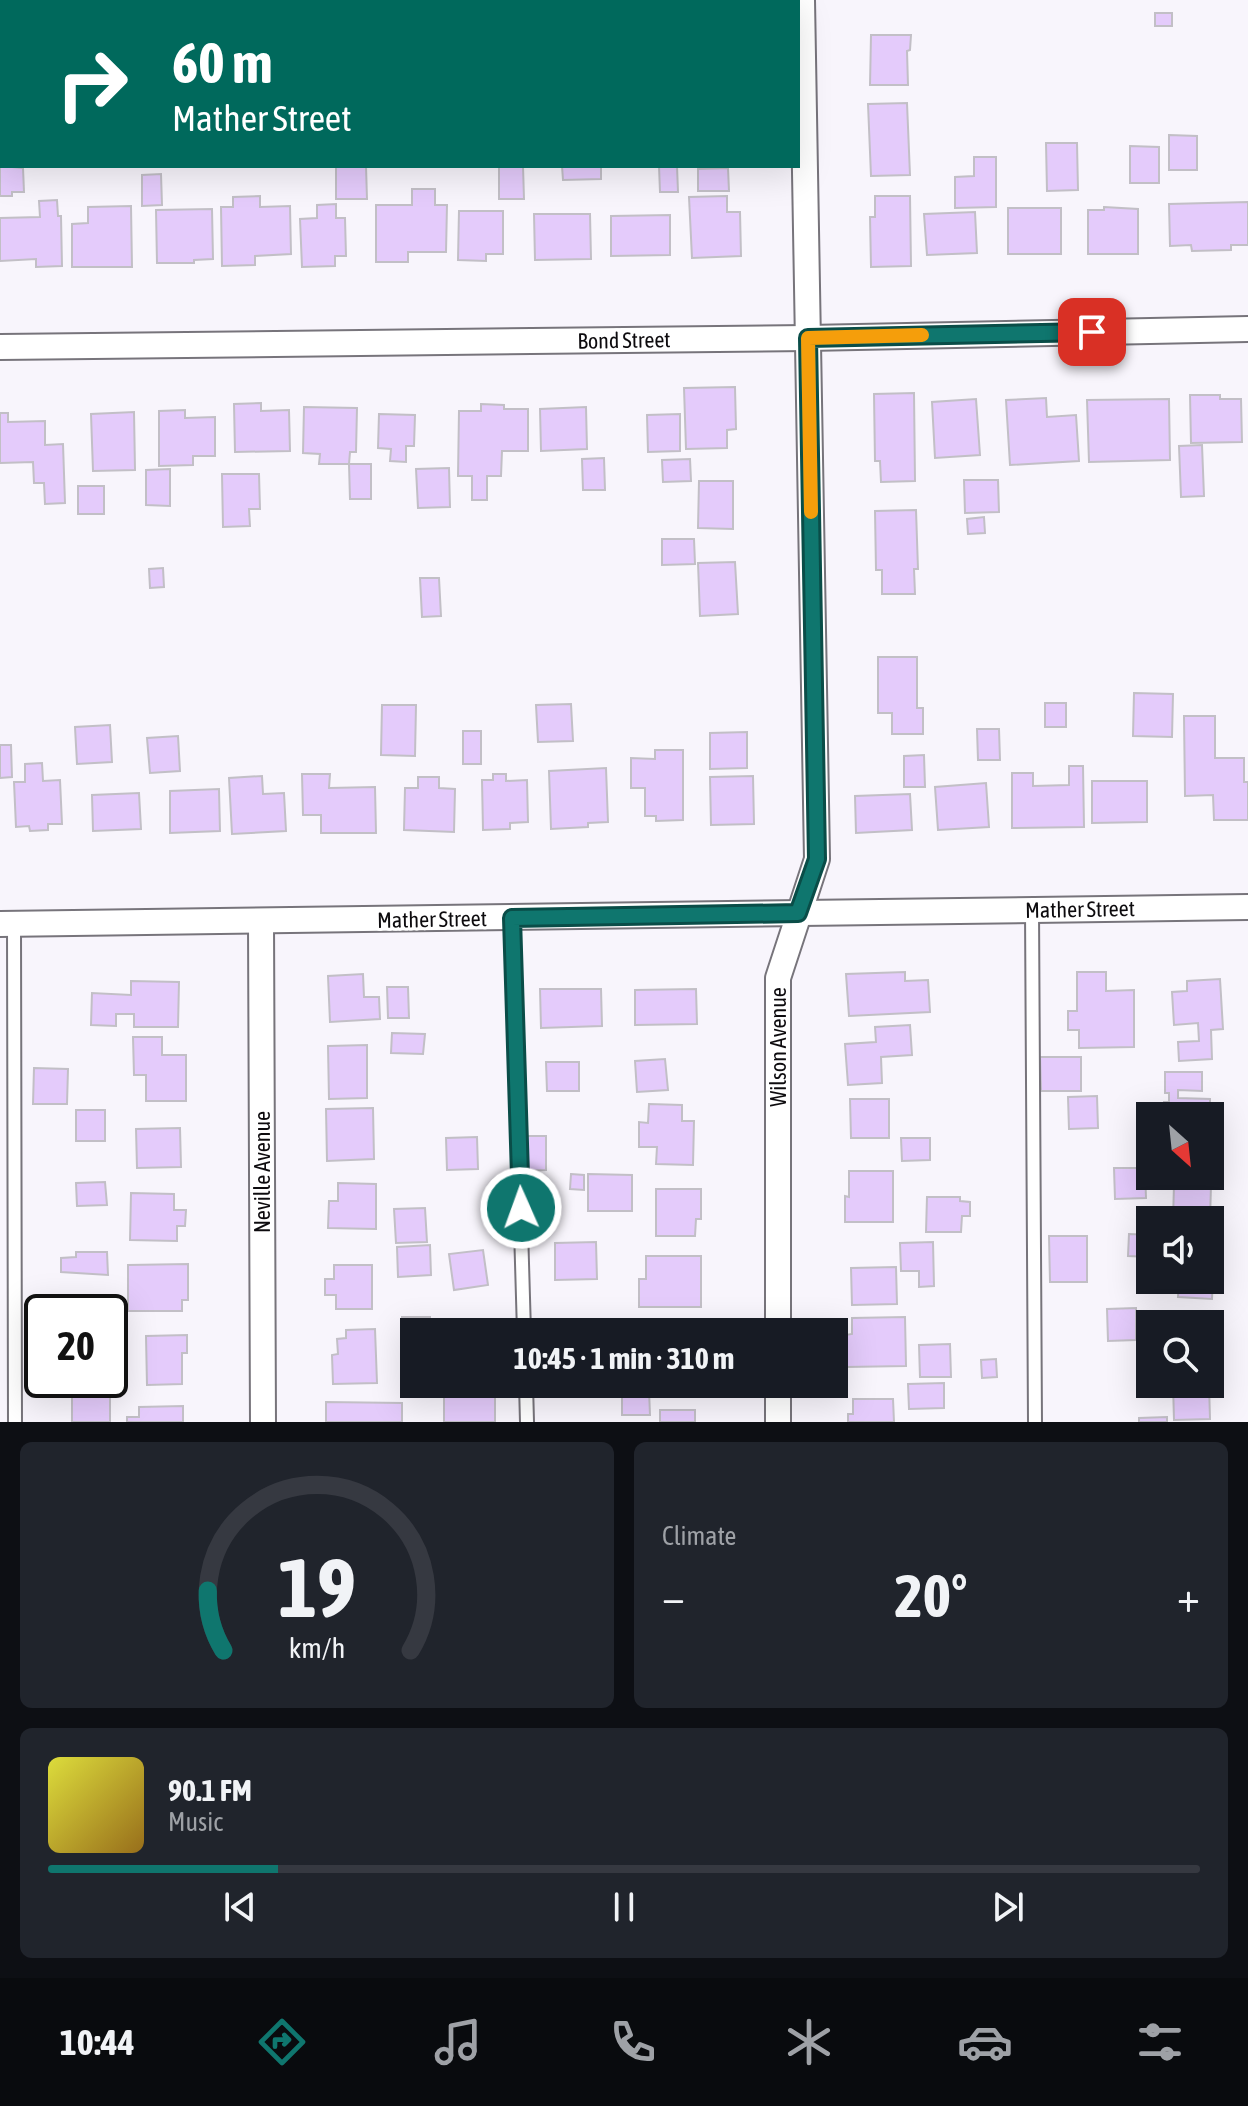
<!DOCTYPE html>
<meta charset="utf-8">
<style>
:root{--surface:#171b24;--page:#20242c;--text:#f1f3f6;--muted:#9ea1a6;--line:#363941;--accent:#0f766e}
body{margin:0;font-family:"Asap Condensed",sans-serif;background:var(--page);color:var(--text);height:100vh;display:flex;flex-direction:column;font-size:30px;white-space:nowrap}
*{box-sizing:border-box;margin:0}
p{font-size:26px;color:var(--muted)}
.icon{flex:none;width:44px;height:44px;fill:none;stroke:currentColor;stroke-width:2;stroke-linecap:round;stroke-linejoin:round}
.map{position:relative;height:1422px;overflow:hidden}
.drawer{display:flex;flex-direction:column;gap:20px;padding:20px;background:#0d0f14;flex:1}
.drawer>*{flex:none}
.top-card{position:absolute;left:0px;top:0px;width:800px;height:168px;box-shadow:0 8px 32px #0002;background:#00695c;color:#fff;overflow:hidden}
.needle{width:52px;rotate:153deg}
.controls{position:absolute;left:1136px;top:1102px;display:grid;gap:16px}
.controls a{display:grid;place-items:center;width:88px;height:88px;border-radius:0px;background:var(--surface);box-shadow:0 8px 32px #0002;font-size:40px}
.speed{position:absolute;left:24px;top:1294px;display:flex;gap:16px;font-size:40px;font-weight:700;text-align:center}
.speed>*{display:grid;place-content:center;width:104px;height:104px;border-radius:50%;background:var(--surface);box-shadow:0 8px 32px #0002;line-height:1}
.speed .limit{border:4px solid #111;border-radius:12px;background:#fff;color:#111}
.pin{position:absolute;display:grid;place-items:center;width:68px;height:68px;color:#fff;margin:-34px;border-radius:16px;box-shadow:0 4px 12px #0006}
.me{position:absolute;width:88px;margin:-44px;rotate:358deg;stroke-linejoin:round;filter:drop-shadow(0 0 6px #0008)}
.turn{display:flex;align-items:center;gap:28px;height:168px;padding:0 40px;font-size:36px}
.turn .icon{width:104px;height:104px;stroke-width:2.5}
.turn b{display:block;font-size:56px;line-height:68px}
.big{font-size:60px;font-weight:700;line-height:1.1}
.drawer .widget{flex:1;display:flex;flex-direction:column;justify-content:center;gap:12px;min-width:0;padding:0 28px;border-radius:12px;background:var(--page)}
.drawer .dial{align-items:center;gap:0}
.dial svg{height:208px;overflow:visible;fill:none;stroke:var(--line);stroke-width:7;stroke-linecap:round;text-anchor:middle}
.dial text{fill:var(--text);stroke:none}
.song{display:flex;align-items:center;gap:24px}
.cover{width:96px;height:96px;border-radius:12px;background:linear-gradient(135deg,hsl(60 70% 55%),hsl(40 70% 35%))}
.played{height:8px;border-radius:4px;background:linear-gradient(90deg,var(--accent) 20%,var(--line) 20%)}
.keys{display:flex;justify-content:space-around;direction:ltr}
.heat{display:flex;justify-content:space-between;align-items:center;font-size:44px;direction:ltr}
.drawer .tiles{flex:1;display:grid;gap:20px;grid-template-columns:1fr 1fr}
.widget:last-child{grid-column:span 2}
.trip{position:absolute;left:400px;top:1318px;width:448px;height:80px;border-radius:0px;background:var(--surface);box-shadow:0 8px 32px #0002;font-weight:700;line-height:80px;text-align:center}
.menu{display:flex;height:128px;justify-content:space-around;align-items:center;background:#090b0e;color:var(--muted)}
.menu .icon{width:56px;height:56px}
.menu .selected{color:var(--accent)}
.menu b{font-size:36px;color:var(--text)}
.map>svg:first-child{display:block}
.building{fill:#e4cbfb;stroke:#c2bfc6;stroke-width:2}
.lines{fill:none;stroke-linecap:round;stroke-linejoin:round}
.lane-casing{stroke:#77747b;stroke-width:16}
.street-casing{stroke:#77747b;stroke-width:28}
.lane{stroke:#fff;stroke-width:12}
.street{stroke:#fff;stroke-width:24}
.route-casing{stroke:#0a4d48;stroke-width:20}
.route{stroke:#0f766e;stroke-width:14}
.slow{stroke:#f59e0b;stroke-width:14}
.labels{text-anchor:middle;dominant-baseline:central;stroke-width:6;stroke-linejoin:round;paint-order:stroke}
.street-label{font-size:22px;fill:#0d0b0e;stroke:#fff}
</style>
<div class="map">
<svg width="1248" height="1422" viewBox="0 0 1248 1422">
<rect width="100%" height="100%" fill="#f8f5fc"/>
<g class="building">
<rect x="1155" y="13" width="17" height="13"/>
<polygon points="871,35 911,35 910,50 907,51 908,85 870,85"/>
<polygon points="907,103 910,175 871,176 868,104"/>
<polygon points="0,122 2,166 23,168 24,192 12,192 12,196 0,196"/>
<polygon points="1169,135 1197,136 1197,170 1169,170"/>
<polygon points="1046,143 1077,143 1078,190 1047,191"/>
<polygon points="1130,146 1159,147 1159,183 1130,183"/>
<polygon points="974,157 996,157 996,207 955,208 955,177 974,176"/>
<polygon points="336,166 366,166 367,199 336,199"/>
<polygon points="499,166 523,166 524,199 499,199"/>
<polygon points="562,166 601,166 601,179 563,180"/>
<polygon points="659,166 677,166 678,192 660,192"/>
<polygon points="728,168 729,191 698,191 698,169"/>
<polygon points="161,174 162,205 142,206 142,175"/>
<polygon points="412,189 435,189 435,205 447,205 446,252 408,252 408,262 376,262 376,205 412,205"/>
<polygon points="260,196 260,207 290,206 291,254 255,256 255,265 222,266 221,207 233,207 233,197"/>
<polygon points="727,196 727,212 740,212 741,256 692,258 689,197"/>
<polygon points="875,196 910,196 911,266 871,267 870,217 875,217"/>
<polygon points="57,200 58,216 61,216 62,266 36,267 36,259 0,261 0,218 40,217 39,201"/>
<polygon points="1248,202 1248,245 1231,245 1231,250 1192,251 1191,245 1170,246 1169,204"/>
<polygon points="336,204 336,218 345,218 346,256 335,256 335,266 302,267 300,219 317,218 317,205"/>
<polygon points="131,206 132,267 72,267 72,224 88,223 88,207"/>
<polygon points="1104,207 1138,209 1138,254 1088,254 1088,210 1104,210"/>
<rect x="1008" y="208" width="53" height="46"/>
<polygon points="212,209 213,259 194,260 194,263 157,263 156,210"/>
<polygon points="459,211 503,211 503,254 486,254 486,261 458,260"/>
<polygon points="975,212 977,253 927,255 924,214"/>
<polygon points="534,214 590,214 591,259 535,260"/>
<polygon points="670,215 670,255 611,256 611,216"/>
<polygon points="735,387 736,429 727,430 727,448 686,449 684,388"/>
<polygon points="914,393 915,481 881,482 880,461 875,461 874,394"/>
<polygon points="1190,395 1220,395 1220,399 1241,399 1242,442 1191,443"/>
<polygon points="1046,398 1047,417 1076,415 1079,461 1010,465 1006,400"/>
<polygon points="976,399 980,455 935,458 932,402"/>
<polygon points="1169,399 1170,460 1089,462 1087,400"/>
<polygon points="261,403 261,411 289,410 290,451 235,452 234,404"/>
<polygon points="481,404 504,405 504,409 528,409 528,451 502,451 501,476 487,476 487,500 472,500 472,476 458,476 459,411 481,411"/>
<polygon points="304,407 357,408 356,452 350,452 349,464 319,464 320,454 303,453"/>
<polygon points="586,407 587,449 541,451 540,409"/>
<polygon points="185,410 185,418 215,417 215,456 193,456 193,465 159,466 159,411"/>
<polygon points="134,412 135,470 93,471 91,414"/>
<polygon points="0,413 8,413 8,422 45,421 45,445 63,444 65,503 45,504 44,483 34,483 33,462 0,463"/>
<polygon points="379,414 415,415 414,446 406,446 406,462 390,461 391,449 378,448"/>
<polygon points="680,414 680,451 648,452 647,415"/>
<polygon points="1202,445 1204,496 1181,497 1179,446"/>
<polygon points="604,458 605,490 583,490 582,459"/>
<polygon points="690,459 691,481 663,482 662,460"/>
<polygon points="349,464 371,464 371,499 350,499"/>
<polygon points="449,468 450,507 418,508 416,469"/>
<polygon points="170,469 170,506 146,505 146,470"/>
<polygon points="222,474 259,474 260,509 249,509 250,526 223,527"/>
<polygon points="964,480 998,480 999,512 965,513"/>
<polygon points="699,481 733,481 733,529 698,528"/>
<rect x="78" y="486" width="26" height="28"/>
<polygon points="916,510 918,569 914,569 915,594 882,594 882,570 876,570 875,511"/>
<polygon points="984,517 985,533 968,534 967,519"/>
<polygon points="662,539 694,539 695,564 662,565"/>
<polygon points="735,562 738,614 700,616 698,563"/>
<polygon points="163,568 164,587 150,588 149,569"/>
<polygon points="420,578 439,578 441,616 422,617"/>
<polygon points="878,657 917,657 917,708 923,708 923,734 892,734 892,713 878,713"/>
<polygon points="1134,693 1173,694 1172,737 1133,736"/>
<rect x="1045" y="703" width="21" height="24"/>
<polygon points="571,704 573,741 538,742 536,705"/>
<polygon points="382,705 416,705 415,756 381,755"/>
<polygon points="1184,716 1215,716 1215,758 1244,758 1244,782 1248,782 1248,820 1214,820 1213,795 1185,796"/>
<polygon points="110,725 112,762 77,764 75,727"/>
<polygon points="977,729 999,729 1000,760 978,760"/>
<rect x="463" y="731" width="18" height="33"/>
<polygon points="747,732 747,768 710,769 710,733"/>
<polygon points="178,736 180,771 150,773 147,738"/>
<polygon points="0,745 11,745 12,777 0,778"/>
<polygon points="655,750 683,750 683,820 656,821 656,816 645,816 645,788 631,788 631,758 655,759"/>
<polygon points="924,755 925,787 904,787 904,756"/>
<polygon points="42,763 43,781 60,780 62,824 48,824 48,830 30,831 29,826 16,827 14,782 25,782 25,764"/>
<polygon points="1069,766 1083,766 1084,827 1012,828 1012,773 1033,773 1033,786 1069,785"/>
<polygon points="606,768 608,822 588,823 588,827 551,829 549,771"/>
<polygon points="302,774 330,774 329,788 375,787 376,833 321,833 321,815 303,815"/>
<polygon points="493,774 506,774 506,781 527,780 528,822 510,823 510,829 483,830 482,780 493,780"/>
<polygon points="262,776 263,794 284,793 286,831 232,834 229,778"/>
<polygon points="753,776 754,824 711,825 710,777"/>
<polygon points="418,777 439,777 439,788 455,789 454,832 404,830 405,788 418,788"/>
<polygon points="1092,781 1147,781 1147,822 1092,823"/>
<polygon points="986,783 989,827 938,830 935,787"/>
<polygon points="219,789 220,831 170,833 170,791"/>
<polygon points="139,793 141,829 93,831 92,795"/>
<polygon points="910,794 912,830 856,833 855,796"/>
<polygon points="905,972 905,981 928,980 930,1012 849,1016 846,974"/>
<polygon points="1077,972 1106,972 1106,991 1134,990 1134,1047 1079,1048 1079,1030 1068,1030 1068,1011 1077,1011"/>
<polygon points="363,974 364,997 379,997 380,1019 330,1022 328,976"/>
<polygon points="1220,979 1223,1029 1211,1030 1212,1059 1179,1061 1178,1042 1199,1041 1198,1023 1174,1025 1172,992 1187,991 1187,981"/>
<polygon points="131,981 179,982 178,1027 134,1027 134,1014 116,1014 116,1026 91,1025 92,993 131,995"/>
<polygon points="387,987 408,987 409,1018 388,1018"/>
<polygon points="540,989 601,989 602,1026 541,1028"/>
<polygon points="696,989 697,1024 635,1025 635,990"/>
<polygon points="910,1025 912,1055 881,1057 882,1083 848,1085 845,1044 876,1042 875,1027"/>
<polygon points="392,1033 425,1034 423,1054 391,1053"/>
<polygon points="133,1037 162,1037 162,1055 186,1055 186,1101 146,1101 146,1075 134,1075"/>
<polygon points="367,1045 367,1098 329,1099 328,1046"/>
<polygon points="1040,1057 1081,1057 1081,1091 1041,1091"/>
<polygon points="665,1059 668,1090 637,1092 635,1061"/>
<polygon points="546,1062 579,1062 579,1091 547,1091"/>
<polygon points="34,1068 68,1069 67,1104 33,1104"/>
<polygon points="1165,1072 1202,1072 1202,1091 1178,1090 1178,1098 1210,1099 1210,1116 1164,1116 1164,1102 1169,1102 1169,1093 1165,1093"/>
<polygon points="1097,1096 1098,1128 1069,1129 1068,1097"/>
<polygon points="850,1099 889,1099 889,1138 851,1138"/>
<polygon points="649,1104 682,1105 682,1121 694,1121 693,1165 656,1164 657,1147 639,1147 639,1122 648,1123"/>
<polygon points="373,1108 374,1159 327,1161 326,1109"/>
<rect x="76" y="1110" width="29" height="31"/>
<polygon points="180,1128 181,1167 137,1168 136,1129"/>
<polygon points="522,1136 546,1136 546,1170 522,1171"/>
<polygon points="477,1137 478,1169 447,1170 446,1138"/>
<polygon points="901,1138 930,1138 930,1160 902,1161"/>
<polygon points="1114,1168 1145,1168 1146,1198 1115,1199"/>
<polygon points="849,1171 893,1171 893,1222 845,1222 845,1196 849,1197"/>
<polygon points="571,1174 584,1175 584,1190 570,1189"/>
<polygon points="588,1174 632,1175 632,1211 588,1211"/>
<polygon points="105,1182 107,1205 77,1206 76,1183"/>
<polygon points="338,1183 376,1184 376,1229 328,1228 329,1201 338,1201"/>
<polygon points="1174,1185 1211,1185 1210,1220 1173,1220"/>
<polygon points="656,1189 701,1189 701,1219 696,1219 695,1236 656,1236"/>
<polygon points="131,1193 174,1194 174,1210 186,1210 185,1226 177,1226 177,1241 130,1240"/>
<polygon points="927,1197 960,1197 960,1201 970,1202 970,1216 962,1216 961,1232 926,1232"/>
<polygon points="425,1208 427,1242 396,1243 394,1209"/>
<polygon points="1129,1234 1150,1235 1150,1257 1128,1256"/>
<polygon points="1049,1236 1087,1236 1087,1282 1050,1282"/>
<polygon points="596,1242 597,1279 555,1280 555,1243"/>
<polygon points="933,1242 934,1286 919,1287 919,1271 901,1271 900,1243"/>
<polygon points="430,1245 431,1275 398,1277 397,1247"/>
<polygon points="483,1250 488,1285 454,1290 449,1254"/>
<polygon points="76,1252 107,1252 108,1275 61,1272 61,1258 76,1257"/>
<polygon points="1210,1253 1214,1253 1212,1299 1178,1297 1179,1280 1210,1280"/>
<polygon points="646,1256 701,1256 701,1307 639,1307 639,1279 646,1279"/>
<polygon points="188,1264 188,1300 182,1300 182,1311 128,1311 128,1265"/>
<polygon points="334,1265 372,1265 372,1309 336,1309 336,1295 325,1295 325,1279 334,1279"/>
<polygon points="896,1267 897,1304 852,1305 851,1268"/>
<polygon points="1136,1308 1136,1340 1108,1341 1107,1309"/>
<polygon points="402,1317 430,1317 430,1332 414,1332 414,1341 402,1341"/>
<polygon points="905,1317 906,1366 846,1367 845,1335 852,1334 852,1318"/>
<polygon points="695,1320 695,1332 640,1332 640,1328 648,1328 648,1322"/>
<rect x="110" y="1321" width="11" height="30"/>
<polygon points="375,1329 377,1383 333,1384 332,1355 338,1354 337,1339 346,1338 346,1330"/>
<polygon points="187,1335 187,1353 182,1353 182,1384 147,1385 146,1336"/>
<polygon points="950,1344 951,1377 920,1377 919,1345"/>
<polygon points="996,1359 997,1377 982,1378 981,1360"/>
<polygon points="944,1383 944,1408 909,1409 908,1384"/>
<polygon points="495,1384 495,1422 444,1422 444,1385"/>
<polygon points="1173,1384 1209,1384 1210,1419 1174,1420"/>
<polygon points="649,1390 650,1415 622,1415 622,1391"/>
<rect x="72" y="1395" width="38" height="27"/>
<polygon points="853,1399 893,1399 894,1422 848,1422 848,1414 853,1414"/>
<polygon points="326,1402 402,1403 402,1422 326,1422"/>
<polygon points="183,1406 183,1422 127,1422 127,1417 139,1417 139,1407"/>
<rect x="660" y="1410" width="35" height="12"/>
<polygon points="1167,1417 1167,1422 1139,1422 1139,1418"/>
</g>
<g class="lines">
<defs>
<g id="lane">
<polyline points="1032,910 1035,1422"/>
<polyline points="512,918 524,1332"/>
<polyline points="14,924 15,1422"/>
<polyline points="526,1384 527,1422"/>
</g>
<g id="street">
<polyline points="0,347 808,338 1248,329"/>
<polyline points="261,921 263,1422"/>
<polyline points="0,924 1248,907"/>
<polyline points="778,1332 778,978 817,859 802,0"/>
<polyline points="778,1384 778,1422"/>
</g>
</defs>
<use href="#lane" class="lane-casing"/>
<use href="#street" class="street-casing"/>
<use href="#lane" class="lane"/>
<use href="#street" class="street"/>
</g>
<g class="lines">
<defs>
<polyline id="route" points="521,1208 512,918 798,913 817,859 808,338 1092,332"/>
</defs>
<use href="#route" class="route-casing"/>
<use href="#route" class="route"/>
<polyline class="slow" points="811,512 808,338 922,335"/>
</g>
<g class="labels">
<g class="street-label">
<text transform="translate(624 340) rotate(-1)">Bond Street</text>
<text transform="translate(1080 909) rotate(-1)">Mather Street</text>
<text transform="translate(432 919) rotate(-1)">Mather Street</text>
<text transform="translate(778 1047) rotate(-90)">Wilson Avenue</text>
<text transform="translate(262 1172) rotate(-90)">Neville Avenue</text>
</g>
</g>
</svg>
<div class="controls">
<a><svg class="needle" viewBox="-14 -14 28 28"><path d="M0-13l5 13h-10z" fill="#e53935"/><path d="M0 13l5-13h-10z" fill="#9ea1a6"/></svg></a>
<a><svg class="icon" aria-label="sound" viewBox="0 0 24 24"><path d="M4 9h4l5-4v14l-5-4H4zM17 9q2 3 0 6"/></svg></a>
<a><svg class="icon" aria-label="search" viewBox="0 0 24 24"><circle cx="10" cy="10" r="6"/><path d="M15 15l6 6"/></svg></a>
</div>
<div class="speed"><div class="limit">20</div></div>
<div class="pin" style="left:1092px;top:332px;background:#d93025"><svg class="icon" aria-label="arrive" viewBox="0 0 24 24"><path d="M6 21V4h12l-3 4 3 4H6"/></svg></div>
<svg class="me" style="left:521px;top:1208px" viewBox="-20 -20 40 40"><circle r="17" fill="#0f766e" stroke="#fff" stroke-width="3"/><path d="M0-11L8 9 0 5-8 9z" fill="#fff"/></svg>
<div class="trip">10:45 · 1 min · 310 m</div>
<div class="top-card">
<div class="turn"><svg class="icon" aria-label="right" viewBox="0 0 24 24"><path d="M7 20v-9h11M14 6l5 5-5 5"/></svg><div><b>60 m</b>Mather Street</div></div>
</div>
</div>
<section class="drawer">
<div class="tiles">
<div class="widget dial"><svg viewBox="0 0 100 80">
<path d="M14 69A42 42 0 1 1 86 69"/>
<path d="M14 69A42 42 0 0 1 8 46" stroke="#0f766e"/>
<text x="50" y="56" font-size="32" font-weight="700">19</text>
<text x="50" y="72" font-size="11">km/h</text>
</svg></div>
<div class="widget"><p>Climate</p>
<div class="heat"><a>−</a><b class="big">20°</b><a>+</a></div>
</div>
<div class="widget">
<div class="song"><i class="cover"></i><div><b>90.1 FM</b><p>Music</p></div></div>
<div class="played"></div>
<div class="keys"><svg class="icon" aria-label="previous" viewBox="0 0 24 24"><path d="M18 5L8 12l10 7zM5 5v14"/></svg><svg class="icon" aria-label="pause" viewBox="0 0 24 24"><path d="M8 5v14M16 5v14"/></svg><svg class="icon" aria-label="next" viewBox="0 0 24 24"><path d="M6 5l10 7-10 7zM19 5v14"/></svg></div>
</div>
</div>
</section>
<nav class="menu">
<b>10:44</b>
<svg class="icon selected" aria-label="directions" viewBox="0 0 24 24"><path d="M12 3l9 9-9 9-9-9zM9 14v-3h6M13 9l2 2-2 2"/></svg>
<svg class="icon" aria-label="music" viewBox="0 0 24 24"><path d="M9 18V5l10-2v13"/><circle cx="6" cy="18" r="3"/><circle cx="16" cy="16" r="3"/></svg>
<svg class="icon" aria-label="phone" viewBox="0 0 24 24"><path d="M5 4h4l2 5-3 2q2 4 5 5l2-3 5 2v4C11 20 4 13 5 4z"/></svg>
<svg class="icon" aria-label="climate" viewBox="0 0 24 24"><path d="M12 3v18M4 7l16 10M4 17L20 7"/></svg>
<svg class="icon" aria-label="car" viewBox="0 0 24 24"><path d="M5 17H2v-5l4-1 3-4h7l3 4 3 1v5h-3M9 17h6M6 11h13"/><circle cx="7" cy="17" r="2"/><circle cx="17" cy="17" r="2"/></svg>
<svg class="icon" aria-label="filters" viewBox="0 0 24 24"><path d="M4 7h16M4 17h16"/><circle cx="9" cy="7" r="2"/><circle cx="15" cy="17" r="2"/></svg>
</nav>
